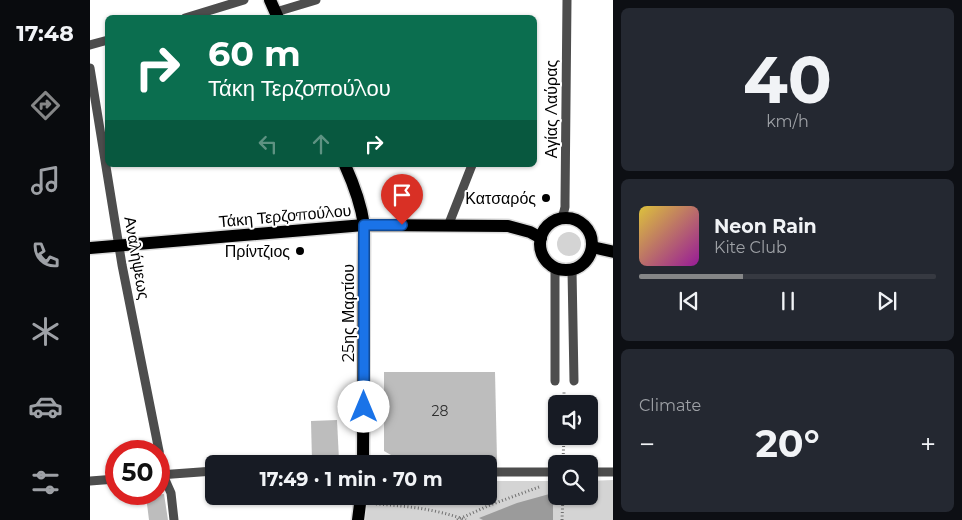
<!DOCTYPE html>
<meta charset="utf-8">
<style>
:root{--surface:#171b24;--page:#242831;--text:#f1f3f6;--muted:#9ea1a6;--line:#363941;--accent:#858687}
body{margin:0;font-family:Montserrat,sans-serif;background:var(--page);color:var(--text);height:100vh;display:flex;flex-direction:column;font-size:19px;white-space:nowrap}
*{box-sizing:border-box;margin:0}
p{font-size:16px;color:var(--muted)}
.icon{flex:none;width:28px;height:28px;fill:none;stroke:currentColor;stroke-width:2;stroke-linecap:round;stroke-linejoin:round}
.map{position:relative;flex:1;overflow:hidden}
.sheet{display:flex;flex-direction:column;gap:8px;padding:8px;background:#0d0f14;width:349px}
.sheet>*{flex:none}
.guide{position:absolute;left:15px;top:15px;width:432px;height:152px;border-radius:8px;box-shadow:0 1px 4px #0004;background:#0b6e4f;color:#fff;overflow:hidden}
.tools{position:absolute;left:458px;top:395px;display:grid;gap:10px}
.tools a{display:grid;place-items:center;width:50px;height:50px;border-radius:8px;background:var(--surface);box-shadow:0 1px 4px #0004;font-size:25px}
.speed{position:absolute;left:15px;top:440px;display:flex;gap:10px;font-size:25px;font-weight:700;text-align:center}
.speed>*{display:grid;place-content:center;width:65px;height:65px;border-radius:50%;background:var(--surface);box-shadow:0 1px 4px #0004;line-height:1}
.speed .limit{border:8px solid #d22;background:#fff;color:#111}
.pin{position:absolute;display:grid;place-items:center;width:42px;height:42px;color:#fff;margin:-51px -21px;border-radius:50% 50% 50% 0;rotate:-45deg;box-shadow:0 0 5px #0007}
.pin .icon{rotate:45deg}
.me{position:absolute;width:55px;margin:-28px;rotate:0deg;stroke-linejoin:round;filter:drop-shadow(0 0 4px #0008)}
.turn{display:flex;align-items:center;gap:18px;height:105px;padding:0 20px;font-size:22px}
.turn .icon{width:65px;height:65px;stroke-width:2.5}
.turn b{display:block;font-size:35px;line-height:42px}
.lanes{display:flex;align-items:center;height:48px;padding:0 20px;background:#0003;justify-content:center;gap:25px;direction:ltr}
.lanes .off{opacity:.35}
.big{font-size:38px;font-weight:700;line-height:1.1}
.sheet .card{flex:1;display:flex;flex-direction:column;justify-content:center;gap:8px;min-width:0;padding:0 18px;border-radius:8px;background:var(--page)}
.sheet .dial{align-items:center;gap:0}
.dial b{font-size:65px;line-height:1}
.song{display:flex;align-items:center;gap:15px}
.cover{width:60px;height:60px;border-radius:8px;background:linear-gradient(135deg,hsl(50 70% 55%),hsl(300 70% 35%))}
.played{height:5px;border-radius:2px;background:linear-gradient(90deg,var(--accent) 35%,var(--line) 35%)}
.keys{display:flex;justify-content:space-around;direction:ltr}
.heat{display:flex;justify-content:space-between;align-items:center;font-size:28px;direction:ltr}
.trip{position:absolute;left:115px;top:455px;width:292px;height:50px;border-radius:8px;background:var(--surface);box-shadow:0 1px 4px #0004;font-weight:700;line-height:50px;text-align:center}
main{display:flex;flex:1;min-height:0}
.tabs{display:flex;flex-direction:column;width:90px;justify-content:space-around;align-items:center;background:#090b0e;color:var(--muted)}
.tabs .icon{width:35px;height:35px}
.tabs .selected{color:var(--accent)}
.tabs b{font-size:22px;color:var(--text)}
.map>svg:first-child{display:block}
.green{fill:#d4d4d4}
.water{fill:#9b9b9b}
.building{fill:#bdbdbd}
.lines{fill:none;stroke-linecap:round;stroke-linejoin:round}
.major-casing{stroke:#dbdbdb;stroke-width:15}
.path{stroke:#6f6f6f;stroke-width:3;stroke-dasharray:1 2.5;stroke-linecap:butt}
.minor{stroke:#4d4d4d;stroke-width:9}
.major{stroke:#000;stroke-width:12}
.route-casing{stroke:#114b97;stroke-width:12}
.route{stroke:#1a73e8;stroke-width:9}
.poi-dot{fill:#000;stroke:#fff;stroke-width:2}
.labels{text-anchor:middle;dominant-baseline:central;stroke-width:4;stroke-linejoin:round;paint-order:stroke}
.number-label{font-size:14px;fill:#2f2f2f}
.street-label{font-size:16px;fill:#000;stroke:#fff}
.poi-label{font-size:16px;fill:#000;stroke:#fff;text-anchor:end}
</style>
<main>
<nav class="tabs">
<b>17:48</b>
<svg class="icon selected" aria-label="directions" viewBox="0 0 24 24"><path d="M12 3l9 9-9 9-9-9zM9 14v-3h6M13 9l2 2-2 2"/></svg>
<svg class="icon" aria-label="music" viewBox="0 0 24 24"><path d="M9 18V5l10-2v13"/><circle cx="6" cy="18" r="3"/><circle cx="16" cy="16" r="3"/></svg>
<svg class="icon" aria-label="phone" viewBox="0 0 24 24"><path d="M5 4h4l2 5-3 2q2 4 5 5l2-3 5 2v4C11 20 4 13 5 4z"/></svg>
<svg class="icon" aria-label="climate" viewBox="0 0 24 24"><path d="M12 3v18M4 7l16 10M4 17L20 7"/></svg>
<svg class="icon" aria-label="car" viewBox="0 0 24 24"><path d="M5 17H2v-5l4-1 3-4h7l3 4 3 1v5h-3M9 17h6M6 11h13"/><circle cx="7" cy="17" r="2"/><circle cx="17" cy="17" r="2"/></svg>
<svg class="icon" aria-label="filters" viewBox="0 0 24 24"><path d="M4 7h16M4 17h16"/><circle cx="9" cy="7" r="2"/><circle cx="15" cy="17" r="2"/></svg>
</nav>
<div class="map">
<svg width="524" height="520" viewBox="0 0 524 520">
<rect width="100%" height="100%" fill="#fff"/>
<g class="green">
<circle cx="479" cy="244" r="12"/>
<polygon points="523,480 523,520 275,520 276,496 399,496 399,481 466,481 466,496 499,496 499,481"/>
</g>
<polygon class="water" points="463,493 463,520 393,520 389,518 427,503"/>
<g class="building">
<polygon points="294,372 405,372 407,460 308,459 294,451"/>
<polygon points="247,420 249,460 222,461 221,421"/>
<polygon points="74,494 78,520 59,520 56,496"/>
</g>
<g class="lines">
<defs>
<g id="major">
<polyline points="180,0 188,18"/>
<path d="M255,165C264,185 271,204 274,225L273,464"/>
<circle cx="476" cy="244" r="26"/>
<polyline points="502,247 524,252"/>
<polyline points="0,248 274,225 418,226 440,232 451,238"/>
<polyline points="268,520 271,496"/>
</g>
</defs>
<use href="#major" class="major-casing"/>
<g class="path">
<polyline points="474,404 474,392"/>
<polyline points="473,461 474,436"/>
<path d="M286,504C317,506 346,509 376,520"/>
<polyline points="367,520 400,505 449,487"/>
<polyline points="472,520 473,496"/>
</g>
<g class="minor">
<polyline points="186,12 226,0"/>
<polyline points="95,18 154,0"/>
<polyline points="0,45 18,40"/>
<polyline points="0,68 32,265 69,451"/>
<polyline points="472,219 475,207 475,202 477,0"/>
<polyline points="358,226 382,165"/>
<polyline points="465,268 465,381"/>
<polyline points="482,270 484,381"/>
<polyline points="69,452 73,475 81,493 84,520"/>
<polyline points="399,472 466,472"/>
<polyline points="499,472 524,472"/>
<polyline points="69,475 124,471"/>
<polyline points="0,481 26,479"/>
</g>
<use href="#major" class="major"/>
</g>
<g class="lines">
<defs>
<polyline id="route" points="274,407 274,225 312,225"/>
</defs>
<use href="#route" class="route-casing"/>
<use href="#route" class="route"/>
</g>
<g class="poi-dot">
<circle cx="456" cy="198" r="5"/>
<circle cx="210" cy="251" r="5"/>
</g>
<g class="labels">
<g class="number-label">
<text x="350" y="411">28</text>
</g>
<g class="street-label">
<text transform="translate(461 109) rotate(-90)">Αγίας Λαύρας</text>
<text transform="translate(195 216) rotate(-5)">Τάκη Τερζοπούλου</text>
<text transform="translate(47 258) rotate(80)">Αναλήψεως</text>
<text transform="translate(258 313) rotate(-90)">25ης Μαρτίου</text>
</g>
<g class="poi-label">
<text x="446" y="198">Κατσαρός</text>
<text x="200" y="251">Πρίντζιος</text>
</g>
</g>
</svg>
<div class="tools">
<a><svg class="icon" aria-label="sound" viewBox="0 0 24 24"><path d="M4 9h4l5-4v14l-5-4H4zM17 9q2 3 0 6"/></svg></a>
<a><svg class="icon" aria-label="search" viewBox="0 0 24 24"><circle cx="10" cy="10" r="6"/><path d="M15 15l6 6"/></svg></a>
</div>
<div class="speed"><div class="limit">50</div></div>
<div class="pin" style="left:312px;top:225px;background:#d93025"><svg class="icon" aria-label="arrive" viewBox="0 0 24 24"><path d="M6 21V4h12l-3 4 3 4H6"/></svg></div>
<svg class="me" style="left:274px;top:407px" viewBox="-20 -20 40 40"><circle r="19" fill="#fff"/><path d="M0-13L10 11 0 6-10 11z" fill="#1a73e8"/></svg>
<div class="trip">17:49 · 1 min · 70 m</div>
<div class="guide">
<div class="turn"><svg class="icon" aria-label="right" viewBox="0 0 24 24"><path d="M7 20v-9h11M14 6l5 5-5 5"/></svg><div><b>60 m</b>Τάκη Τερζοπούλου</div></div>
<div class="lanes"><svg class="icon off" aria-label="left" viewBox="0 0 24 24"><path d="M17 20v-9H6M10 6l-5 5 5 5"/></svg><svg class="icon off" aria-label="ahead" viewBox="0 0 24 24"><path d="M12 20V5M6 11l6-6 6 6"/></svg><svg class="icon" aria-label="right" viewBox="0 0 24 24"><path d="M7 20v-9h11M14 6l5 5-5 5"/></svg></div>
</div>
</div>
<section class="sheet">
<div class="card dial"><b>40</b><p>km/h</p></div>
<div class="card">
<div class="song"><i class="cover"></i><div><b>Neon Rain</b><p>Kite Club</p></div></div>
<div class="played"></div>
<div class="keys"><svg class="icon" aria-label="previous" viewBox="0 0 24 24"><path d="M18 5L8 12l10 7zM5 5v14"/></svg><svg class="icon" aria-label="pause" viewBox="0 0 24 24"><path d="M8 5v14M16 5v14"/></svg><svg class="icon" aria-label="next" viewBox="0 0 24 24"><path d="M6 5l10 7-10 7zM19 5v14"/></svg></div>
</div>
<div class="card"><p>Climate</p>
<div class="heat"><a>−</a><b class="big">20°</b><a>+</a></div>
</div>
</section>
</main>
